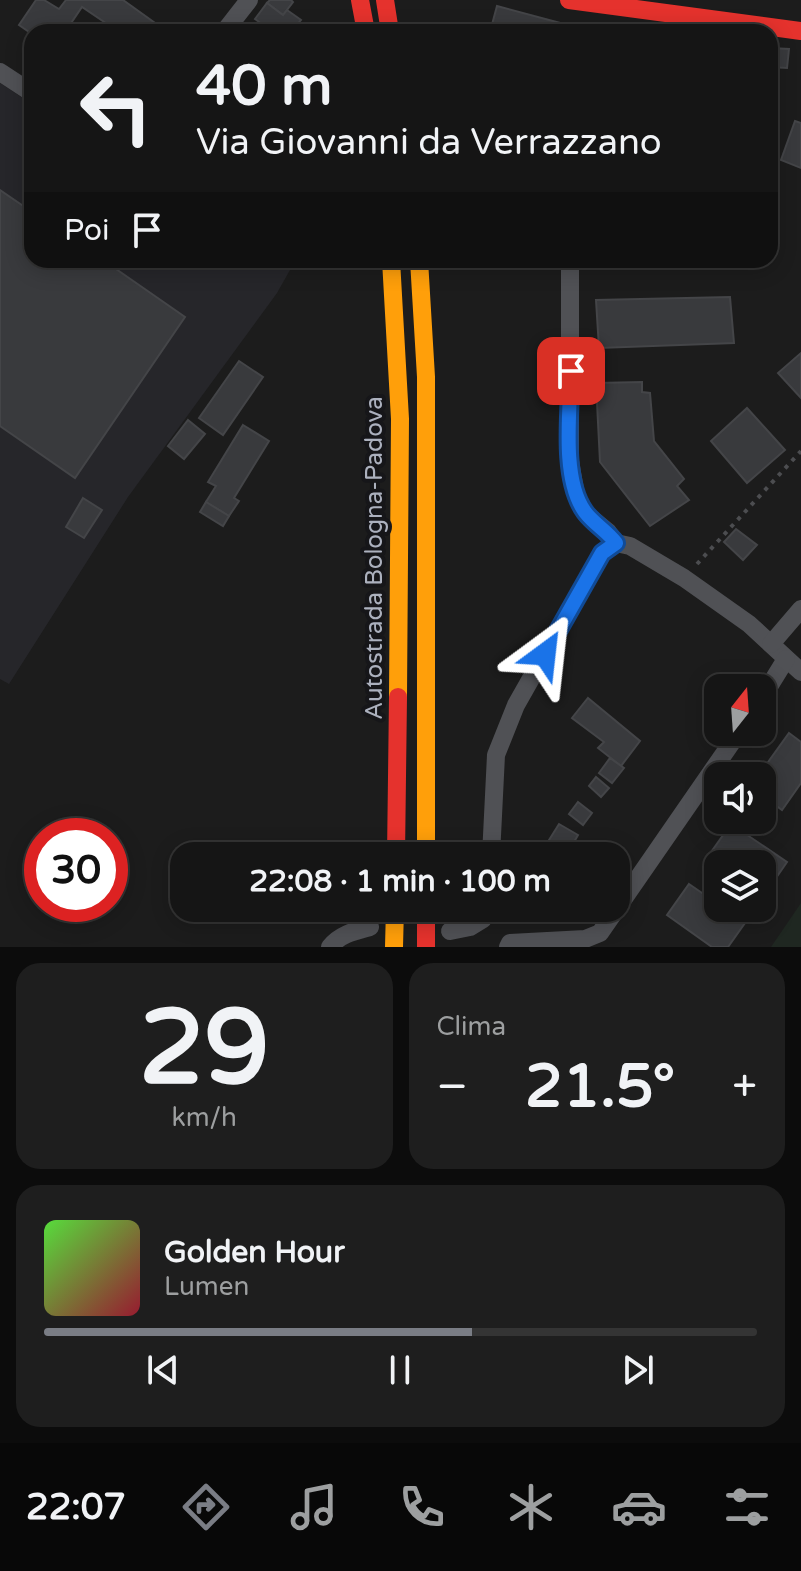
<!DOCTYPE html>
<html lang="it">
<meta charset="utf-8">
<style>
:root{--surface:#151515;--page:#1e1e1e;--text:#f1f3f6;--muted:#9d9fa0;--line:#343434;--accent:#7a7d85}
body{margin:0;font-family:"Varela Round",sans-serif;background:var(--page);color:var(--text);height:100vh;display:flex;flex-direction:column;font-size:30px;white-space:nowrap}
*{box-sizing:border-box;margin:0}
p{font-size:26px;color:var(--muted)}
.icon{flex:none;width:44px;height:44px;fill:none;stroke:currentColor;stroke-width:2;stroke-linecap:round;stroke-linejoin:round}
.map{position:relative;height:947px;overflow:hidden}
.details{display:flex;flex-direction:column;gap:16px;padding:16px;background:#0c0c0c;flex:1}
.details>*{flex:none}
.guide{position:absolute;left:24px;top:24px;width:754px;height:244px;border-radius:24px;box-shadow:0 4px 20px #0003,0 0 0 2px var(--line);background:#151515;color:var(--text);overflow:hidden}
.needle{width:52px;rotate:17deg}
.controls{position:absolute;left:704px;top:674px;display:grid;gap:16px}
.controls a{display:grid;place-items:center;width:72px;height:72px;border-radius:16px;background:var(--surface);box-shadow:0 4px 20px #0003,0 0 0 2px var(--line);font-size:40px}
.speed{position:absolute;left:24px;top:818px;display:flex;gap:16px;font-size:40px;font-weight:700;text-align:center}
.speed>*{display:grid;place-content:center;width:104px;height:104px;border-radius:50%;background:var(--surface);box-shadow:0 4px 20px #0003,0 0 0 2px var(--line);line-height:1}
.speed .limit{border:12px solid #d22;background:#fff;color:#111}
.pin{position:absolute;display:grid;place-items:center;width:68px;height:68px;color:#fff;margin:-34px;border-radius:16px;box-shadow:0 4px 12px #0006}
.me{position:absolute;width:88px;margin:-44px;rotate:30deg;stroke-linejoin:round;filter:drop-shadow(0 0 6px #0008)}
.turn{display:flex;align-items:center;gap:28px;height:168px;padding:0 40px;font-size:36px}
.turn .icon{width:104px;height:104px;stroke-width:2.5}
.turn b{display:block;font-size:56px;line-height:68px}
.then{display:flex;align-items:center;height:76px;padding:0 40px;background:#0003;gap:16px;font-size:30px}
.big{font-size:60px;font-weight:700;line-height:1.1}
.details .tile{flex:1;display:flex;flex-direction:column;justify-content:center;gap:12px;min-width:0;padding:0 28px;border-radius:24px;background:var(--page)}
.details .dial{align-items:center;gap:0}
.dial b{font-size:104px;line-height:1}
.song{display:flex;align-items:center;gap:24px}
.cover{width:96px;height:96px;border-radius:12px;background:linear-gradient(135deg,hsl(110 70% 55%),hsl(350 70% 35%))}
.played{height:8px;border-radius:4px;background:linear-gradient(90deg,var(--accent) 60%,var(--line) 60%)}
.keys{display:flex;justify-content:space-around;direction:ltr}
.heat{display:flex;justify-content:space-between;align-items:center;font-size:44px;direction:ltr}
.details .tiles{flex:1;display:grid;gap:16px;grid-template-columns:1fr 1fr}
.tile:last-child{grid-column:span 2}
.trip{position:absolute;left:170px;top:842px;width:460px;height:80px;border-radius:24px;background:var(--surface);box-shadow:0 4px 20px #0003,0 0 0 2px var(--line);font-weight:700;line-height:80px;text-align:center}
.tabs{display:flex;height:128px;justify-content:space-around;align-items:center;background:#080808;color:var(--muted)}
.tabs .icon{width:56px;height:56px}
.tabs .on{color:var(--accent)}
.tabs b{font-size:36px;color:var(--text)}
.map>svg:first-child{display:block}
.built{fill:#26262a}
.green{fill:#1f2721}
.building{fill:#393a3d;stroke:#444548;stroke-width:2}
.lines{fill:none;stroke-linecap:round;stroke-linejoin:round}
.path{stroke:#4c4d50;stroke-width:4;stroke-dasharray:4 6;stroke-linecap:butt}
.street{stroke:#505155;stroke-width:18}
.slow{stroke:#ff9f0a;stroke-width:18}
.jam{stroke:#e5322d;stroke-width:18}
.route-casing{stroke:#114b97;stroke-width:20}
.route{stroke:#1a73e8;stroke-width:14}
.labels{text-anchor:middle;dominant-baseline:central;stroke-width:8;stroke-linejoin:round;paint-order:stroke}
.street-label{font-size:24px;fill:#acb1be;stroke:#161619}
</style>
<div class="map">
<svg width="801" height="947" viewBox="0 0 801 947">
<rect width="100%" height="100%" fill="#1c1c1c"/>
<polygon class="built" points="0,83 32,104 32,260 275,260 290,270 277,293 128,497 9,684 0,679"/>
<polygon class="green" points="801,903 801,947 771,947"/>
<g class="building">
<polygon points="36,0 44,0 59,9 66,0 123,0 162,28 159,32 119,32 82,7 65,32 32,34 19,25"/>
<polygon points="270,0 291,0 293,2 283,15 267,3"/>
<polygon points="267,3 283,15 287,10 301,20 296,26 304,32 273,32 255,19"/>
<polygon points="497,6 579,28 586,32 490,32"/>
<polygon points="770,48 789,49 787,68 770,67"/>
<polygon points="795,121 801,123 801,168 781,160"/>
<polygon points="0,190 32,212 32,260 103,260 185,317 75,478 0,426"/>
<polygon points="730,297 734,343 599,348 596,300"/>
<polygon points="801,353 801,398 778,373"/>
<polygon points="239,361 263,377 223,435 199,418"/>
<polygon points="642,382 642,392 650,393 654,441 684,479 677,486 689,500 650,526 600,462 596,383"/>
<polygon points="747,408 785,450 747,483 711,441"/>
<polygon points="188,420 205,434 184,459 168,446"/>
<polygon points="243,425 269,441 234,498 239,501 229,516 206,502 216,486 208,482"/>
<polygon points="83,498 102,510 84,538 66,527"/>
<polygon points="206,502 229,516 223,526 200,512"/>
<polygon points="736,529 757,545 743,560 724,542"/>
<polygon points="588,698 640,741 621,766 598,748 604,742 572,718"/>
<polygon points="789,733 801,742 801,783 782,810 762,795 762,776 758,776"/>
<polygon points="610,758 624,768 612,783 599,773"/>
<polygon points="596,777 609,788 601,797 589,786"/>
<polygon points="578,802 592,813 583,825 569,814"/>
<polygon points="559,824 578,835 566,856 546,845"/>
<polygon points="731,824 787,862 765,894 762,891 762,864 722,864 709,855"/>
<polygon points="689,884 718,904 718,908 723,908 745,923 728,947 712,947 667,915"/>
</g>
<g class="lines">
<polyline class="path" points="697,564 801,451"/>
<g class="street">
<polyline points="224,32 249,0"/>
<polyline points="0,72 32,93"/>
<polyline points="570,260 570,461 576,495 586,514 608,532 616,543 630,546 684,578 749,624 801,672"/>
<polyline points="771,644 801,609"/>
<polyline points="762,698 786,659"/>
<polyline points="491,856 496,755 516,705 602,553 616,543"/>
<polyline points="450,931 470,927 483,919 487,908"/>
<path d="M330,947C340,934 355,931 370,927"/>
<polyline points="508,947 510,943 585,939 600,933 739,732"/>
</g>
<g class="slow">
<polyline points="391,260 400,419 398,697"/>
<polyline points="419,260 426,377 426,856"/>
<polyline points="394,947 395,908"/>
</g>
<g class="jam">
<polyline points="360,0 366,32"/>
<polyline points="385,0 390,32"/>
<polyline points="569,0 801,31"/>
<polyline points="396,856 398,697"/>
<polyline points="426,908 426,947"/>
</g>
</g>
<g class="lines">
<defs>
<path id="route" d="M545,654L602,553L616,543C607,531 594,524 585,512C561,479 570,411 571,371"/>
</defs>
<use href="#route" class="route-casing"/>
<use href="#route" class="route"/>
</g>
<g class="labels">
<g class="street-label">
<text transform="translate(374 558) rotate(-90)">Autostrada Bologna-Padova</text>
</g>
</g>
</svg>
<div class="controls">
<a><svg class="needle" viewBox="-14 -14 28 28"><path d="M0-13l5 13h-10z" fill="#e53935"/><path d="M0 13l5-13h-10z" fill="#9d9fa0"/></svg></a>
<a><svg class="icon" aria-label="sound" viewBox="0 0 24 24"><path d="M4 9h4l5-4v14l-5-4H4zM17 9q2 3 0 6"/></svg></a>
<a><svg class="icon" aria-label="layers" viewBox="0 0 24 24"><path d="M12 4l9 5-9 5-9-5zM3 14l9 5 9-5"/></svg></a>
</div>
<div class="speed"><div class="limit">30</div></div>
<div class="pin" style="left:571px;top:371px;background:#d93025"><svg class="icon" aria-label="arrive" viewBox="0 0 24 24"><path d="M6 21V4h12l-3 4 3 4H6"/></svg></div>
<svg class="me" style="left:545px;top:654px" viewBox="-20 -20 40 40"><path d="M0-17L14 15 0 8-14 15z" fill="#1a73e8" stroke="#fff" stroke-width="4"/></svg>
<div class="trip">22:08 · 1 min · 100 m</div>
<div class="guide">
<div class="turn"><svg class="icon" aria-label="left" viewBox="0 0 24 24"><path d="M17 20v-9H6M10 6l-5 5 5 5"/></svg><div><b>40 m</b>Via Giovanni da Verrazzano</div></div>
<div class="then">Poi<svg class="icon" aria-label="arrive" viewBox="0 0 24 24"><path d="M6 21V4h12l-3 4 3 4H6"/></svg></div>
</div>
</div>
<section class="details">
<div class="tiles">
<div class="tile dial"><b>29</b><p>km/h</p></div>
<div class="tile"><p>Clima</p>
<div class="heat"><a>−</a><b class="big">21.5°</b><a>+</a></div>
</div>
<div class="tile">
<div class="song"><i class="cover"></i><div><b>Golden Hour</b><p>Lumen</p></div></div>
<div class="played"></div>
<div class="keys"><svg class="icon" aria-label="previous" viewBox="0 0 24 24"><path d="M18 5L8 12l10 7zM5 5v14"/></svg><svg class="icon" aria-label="pause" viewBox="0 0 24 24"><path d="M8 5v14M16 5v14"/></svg><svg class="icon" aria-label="next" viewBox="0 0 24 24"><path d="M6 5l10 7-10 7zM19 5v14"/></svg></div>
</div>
</div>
</section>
<nav class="tabs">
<b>22:07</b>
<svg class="icon on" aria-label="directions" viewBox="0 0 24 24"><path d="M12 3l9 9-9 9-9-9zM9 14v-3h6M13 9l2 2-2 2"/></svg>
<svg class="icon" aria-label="music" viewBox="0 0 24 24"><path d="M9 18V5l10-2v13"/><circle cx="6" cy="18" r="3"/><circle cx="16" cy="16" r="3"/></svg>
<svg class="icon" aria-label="phone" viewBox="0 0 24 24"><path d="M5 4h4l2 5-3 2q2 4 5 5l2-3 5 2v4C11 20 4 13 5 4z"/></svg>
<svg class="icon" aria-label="climate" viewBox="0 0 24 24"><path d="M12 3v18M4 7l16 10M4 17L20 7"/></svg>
<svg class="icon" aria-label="car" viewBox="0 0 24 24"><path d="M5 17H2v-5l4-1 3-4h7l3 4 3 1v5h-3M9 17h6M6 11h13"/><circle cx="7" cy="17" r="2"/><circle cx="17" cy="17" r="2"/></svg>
<svg class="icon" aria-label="filters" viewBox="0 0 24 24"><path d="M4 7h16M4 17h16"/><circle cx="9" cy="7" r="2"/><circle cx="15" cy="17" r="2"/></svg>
</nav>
